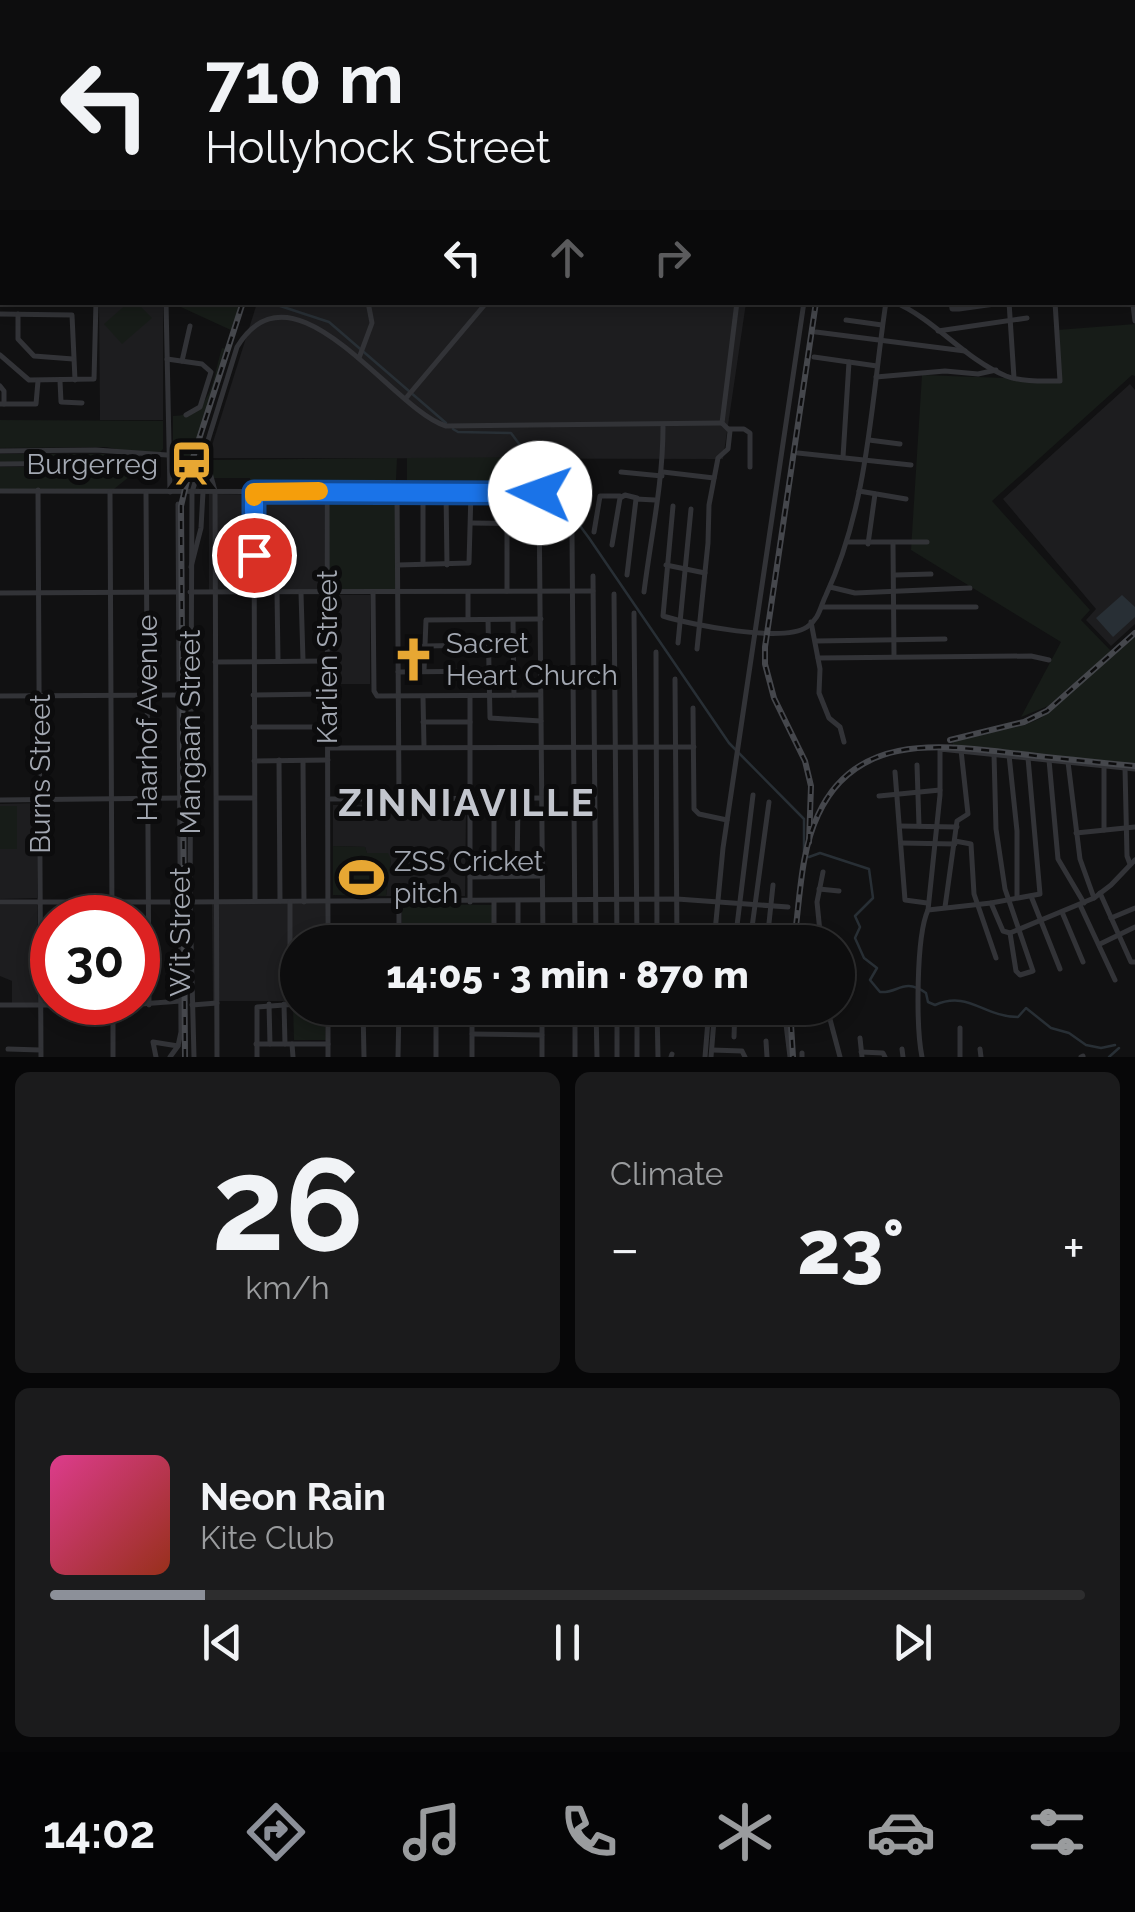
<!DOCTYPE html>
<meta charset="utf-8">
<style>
:root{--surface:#0d0d0e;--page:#1b1b1c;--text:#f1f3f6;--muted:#9a9c9e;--line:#2d2d2e;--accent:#8c9099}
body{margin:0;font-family:Raleway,sans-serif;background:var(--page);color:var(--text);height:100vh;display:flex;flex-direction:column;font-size:38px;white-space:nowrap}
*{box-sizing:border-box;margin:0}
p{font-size:32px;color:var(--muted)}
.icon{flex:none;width:55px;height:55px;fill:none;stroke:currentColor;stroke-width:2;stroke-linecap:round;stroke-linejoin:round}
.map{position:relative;height:1057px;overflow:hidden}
.drawer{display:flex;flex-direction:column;gap:15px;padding:15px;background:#070708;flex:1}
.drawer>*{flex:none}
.top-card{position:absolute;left:0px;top:0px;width:1135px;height:305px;box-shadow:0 5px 15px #0003,0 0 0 2px var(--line);background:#0d0d0e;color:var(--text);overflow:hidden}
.speed{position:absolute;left:30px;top:895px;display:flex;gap:20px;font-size:50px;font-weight:700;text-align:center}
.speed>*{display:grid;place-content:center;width:130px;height:130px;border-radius:50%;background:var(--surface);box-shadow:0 5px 15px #0003,0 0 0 2px var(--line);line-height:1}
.speed .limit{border:15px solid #d22;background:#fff;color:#111}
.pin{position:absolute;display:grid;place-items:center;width:85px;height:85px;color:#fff;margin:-42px;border:5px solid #fff;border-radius:50%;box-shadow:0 2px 10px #0007}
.me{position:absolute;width:110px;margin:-55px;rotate:273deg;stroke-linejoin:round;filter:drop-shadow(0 0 8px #0008)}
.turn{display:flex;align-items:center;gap:35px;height:210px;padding:0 40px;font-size:45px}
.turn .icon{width:130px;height:130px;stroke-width:2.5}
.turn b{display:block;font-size:70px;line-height:85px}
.lanes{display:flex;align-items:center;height:95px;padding:0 40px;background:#0003;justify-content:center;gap:50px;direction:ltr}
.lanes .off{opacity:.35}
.big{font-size:75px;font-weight:800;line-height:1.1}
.drawer .card{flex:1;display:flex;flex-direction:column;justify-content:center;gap:15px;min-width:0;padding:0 35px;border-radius:15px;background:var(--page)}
.drawer .dial{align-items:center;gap:0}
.dial b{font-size:130px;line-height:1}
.song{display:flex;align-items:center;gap:30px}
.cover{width:120px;height:120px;border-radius:15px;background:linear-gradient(135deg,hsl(330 70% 55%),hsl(10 70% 35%))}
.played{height:10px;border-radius:5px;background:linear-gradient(90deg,var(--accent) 15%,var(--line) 15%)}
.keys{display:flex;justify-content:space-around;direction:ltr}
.heat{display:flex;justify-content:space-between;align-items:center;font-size:55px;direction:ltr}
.drawer .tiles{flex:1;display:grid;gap:15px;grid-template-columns:1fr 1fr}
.card:last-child{grid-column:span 2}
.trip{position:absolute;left:280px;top:925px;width:575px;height:100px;border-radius:50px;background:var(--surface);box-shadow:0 5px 15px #0003,0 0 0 2px var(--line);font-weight:800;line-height:100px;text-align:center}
.tab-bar{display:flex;height:160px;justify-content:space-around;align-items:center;background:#050506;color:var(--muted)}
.tab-bar .icon{width:70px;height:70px}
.tab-bar .current{color:var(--accent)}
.tab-bar b{font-size:45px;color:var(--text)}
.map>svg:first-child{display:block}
.built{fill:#1d1d1f}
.green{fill:#171c18}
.water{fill:#282f35}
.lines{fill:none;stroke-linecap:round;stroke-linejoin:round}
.stream{stroke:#282f35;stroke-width:2.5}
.minor{stroke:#323337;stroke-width:5}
.rail-casing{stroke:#45474c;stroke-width:6}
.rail{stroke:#0c0c0d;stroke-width:2.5;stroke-dasharray:8;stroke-linecap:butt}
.route-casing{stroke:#114b97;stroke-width:25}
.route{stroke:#1a73e8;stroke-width:18}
.slow{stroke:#f59e0b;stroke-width:18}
.labels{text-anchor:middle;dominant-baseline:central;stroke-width:10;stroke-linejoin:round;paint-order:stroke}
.poi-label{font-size:28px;fill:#a3a8b2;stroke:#0c0c0d;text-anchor:start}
.street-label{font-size:28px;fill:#a3a8b2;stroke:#0c0c0d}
.district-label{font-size:38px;font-weight:bold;letter-spacing:2.5px;fill:#c3c6ce;stroke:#0c0c0d}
</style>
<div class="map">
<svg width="1135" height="1057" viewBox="0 0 1135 1057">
<rect width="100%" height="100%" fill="#111112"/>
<g class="built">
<polygon points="352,0 791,0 351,2"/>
<polygon points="99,303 163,303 163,420 100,420"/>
<polygon points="257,303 746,303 723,459 208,458"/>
<polygon points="1130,384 1135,390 1135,624 1111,646 1086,620 1096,609 1003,499"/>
<polygon points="209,494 324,495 325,591 209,591"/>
<polygon points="329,595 370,595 370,684 330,684"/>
<polygon points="38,803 37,898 0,899 0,804"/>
<polygon points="445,804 446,811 466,811 465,896 386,896 391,859 367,853 365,847 333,846 333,805"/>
<polygon points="212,904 326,904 325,942 298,942 297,1001 213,1001"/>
<polygon points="0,905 37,905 38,1003 12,1003 12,981 0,976"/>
</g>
<g class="green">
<polygon points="129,302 137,303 152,318 122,344 104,324"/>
<polygon points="172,303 172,302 241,303 233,331"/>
<polygon points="1135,324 1135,376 1132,375 992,501 1090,610 1081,620 1111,651 1048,706 1021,717 1061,642 911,550 922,375 1061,380 1057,330"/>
<path d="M222,348L227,349L183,488H176L173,481V416C213,415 212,380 222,348Z"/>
<polygon points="0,420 163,421 163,449 160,452 131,452 106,447 0,448"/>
<polygon points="0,454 103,454 126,457 103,461 0,462"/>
<polygon points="525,457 548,487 407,487 407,458"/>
<polygon points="397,458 396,480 391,486 250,487 250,478 213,478 213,460"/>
<polygon points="127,462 130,476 114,489 0,490 0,467 104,467"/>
<polygon points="328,494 396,494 396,590 329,591"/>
<polygon points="1135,637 1135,764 953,745 953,741 1025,725 1041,718"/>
<rect x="0" y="806" width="17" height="43"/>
<polygon points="333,846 365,847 367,853 388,853 391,859 386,896 333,895"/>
<polygon points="402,904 493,905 493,942 402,942"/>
<polygon points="293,1007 325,1008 326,1040 294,1040"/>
</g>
<polygon class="water" points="1122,595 1135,607 1135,617 1113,637 1096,618"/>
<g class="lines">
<g class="stream">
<polyline points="268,302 329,322 446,423"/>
<polyline points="453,429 458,432 511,433 589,538 729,743 804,819 804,853"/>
<path d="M809,857L820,853L869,869L873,898L855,916L860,927L855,938L864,958L877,968L870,980L880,992C898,994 903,977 926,993L928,1002L935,1005C968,990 984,1017 1018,1017L1026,1008L1051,1028L1069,1033L1086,1045L1101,1048L1115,1045"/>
<polyline points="1109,1057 1119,1048"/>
</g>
<g class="minor">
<polyline points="24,0 24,2"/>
<polyline points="69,0 69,2"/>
<polyline points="166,0 166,2"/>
<polyline points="216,0 216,2"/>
<polyline points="108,2 108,0"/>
<polyline points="400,2 401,0"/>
<polyline points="532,2 534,0"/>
<polyline points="642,2 643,0"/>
<polyline points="782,2 783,0"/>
<polyline points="0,59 2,59"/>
<polyline points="0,91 2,91"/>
<polyline points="0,123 2,123"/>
<polyline points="0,155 2,155"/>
<polyline points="1132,188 1135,189"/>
<polyline points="0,190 2,190"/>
<polyline points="1132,209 1135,209"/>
<polyline points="0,225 2,225"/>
<polyline points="1132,225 1135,225"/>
<polyline points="1132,240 1135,240"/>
<polyline points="1132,256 1135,256"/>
<polyline points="0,261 2,261"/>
<polyline points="1132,270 1135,270"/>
<polyline points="0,288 2,288"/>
<polyline points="1132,297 1135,321"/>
<polyline points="166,302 170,492"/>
<path d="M894,302C935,319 964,359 1006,376C1022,382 1043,381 1060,381L1055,302"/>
<polyline points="951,302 952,309 959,309 1009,302"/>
<polyline points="1009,302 1014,378"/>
<polyline points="0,314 72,315 75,380"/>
<polyline points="18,314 18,339 34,356 73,359"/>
<polyline points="846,320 882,325"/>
<polyline points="938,331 1027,318"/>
<polyline points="816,332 965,351"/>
<polyline points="0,355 29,380 94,379 96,302"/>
<polyline points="814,357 877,366"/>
<polyline points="359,358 372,323 368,302"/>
<polyline points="167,359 202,364 211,372 200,407 186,415"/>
<polyline points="182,361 190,326"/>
<polyline points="876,377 945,371 978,374 996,370"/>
<polyline points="60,381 61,402 82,403"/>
<polyline points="0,386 4,391 4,404"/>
<polyline points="406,398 487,302"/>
<polyline points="0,404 36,404 38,381"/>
<polyline points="722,423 737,302"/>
<polyline points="729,429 744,429 750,433 750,467"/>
<polyline points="869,440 900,444"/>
<polyline points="0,451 96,450 167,455"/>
<polyline points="204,451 215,491 217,1057"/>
<polyline points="798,453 911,465"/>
<polyline points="843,457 849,362"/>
<polyline points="0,464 96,463 137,456"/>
<polyline points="621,472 662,476"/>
<polyline points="663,472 714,478"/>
<polyline points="38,490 41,1057"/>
<polyline points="0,491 539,492 543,942"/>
<polyline points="327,491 328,942"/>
<polyline points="397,491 399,799"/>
<polyline points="446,491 447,565"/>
<polyline points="859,491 906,499"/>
<polyline points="110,492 112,918"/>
<polyline points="254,492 255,901"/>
<polyline points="146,493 149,1005"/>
<path d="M673,506L663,616C691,625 783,643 807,627C820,618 820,607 826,595C869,503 871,401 886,302"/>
<polyline points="471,523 541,524"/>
<polyline points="594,532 600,496 620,496"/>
<polyline points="572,533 575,942"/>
<polyline points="848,542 927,542"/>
<polyline points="868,544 875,494"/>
<polyline points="893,544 894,656"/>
<polyline points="612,545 620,498 625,495 637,498"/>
<polyline points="423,564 423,492"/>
<polyline points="398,565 469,563 471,492"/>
<polyline points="666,565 705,573"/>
<polyline points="191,567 201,528 203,492"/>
<polyline points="627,575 636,499 655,500"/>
<polyline points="895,575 931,574"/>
<polyline points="593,576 596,942"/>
<polyline points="830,587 855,593 970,588"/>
<polyline points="507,591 507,524"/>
<polyline points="190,592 593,591"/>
<path d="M644,592C651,536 663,483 663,427"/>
<polyline points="0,593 179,592"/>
<polyline points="277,593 278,660"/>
<polyline points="301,593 303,660"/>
<polyline points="373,593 374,691 377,696 540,695"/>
<polyline points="614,594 617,942"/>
<polyline points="822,607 976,607"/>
<polyline points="634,613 637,942"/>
<polyline points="468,619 468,593"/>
<polyline points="488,620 490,718 541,721"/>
<polyline points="513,620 514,695"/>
<polyline points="811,622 820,669 819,693 829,718 840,727 844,742"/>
<polyline points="816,641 945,639"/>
<polyline points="678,643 691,509"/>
<polyline points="424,646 486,645"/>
<polyline points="697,649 708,543 709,505 718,458 728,449 730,431 722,423"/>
<polyline points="656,652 657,942"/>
<polyline points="818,658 1031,656 1049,660"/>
<polyline points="215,662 327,661"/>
<polyline points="424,671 426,620 541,619"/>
<polyline points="398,672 488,671"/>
<polyline points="675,679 677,942"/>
<polyline points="253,695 327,694"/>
<polyline points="0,696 179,695"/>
<polyline points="423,697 424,747"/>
<polyline points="693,708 694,809 699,814 727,820"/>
<polyline points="423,722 470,722"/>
<polyline points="253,727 328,727"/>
<polyline points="328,748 694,747"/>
<polyline points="994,754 996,829 1005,889 1033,971 1020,975 1016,971 1010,933"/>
<polyline points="1009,755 1017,831 1017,897"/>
<polyline points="279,760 280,901"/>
<polyline points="1049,760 1058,859 1084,903"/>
<polyline points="254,761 328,760"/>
<polyline points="303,761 304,902"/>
<polyline points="1068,762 1080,859 1094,898"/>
<polyline points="917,765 919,826"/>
<polyline points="1125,768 1127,856 1130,864"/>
<polyline points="895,772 905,900 927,903"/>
<polyline points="879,796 940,790"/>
<polyline points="217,798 254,798"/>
<polyline points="330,799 542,798"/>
<polyline points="0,800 180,798"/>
<polyline points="900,826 957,827"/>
<polyline points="1104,830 1104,766"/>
<polyline points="1076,833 1135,827"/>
<polyline points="955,841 971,844 974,894 996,958"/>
<polyline points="901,843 955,844"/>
<polyline points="494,876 494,799"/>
<polyline points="517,876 518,799"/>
<polyline points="470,877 542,876"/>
<polyline points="819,889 839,891"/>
<polyline points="1100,893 1131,962 1135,962"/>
<polyline points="1031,896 1060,969"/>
<polyline points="518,901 518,942"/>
<polyline points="0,902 181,902"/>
<polyline points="190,902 677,899 788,907"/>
<polyline points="290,902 290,1004"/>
<polyline points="470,902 470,696"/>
<polyline points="494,902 494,942"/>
<polyline points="991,903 1040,894 1028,758"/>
<polyline points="1080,905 1115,980"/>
<polyline points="945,907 957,821 968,814 961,750"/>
<polyline points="928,910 940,795 940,749 1135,769"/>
<polyline points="1062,912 1083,962"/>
<polyline points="1111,918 1135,908"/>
<polyline points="399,942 399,902"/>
<polyline points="714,942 723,848 804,302"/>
<polyline points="735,942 753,795"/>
<polyline points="750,942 769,802"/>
<polyline points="767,942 773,885"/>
<polyline points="821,942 817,902 823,872"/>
<polyline points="1100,944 1135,927"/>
<polyline points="269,1004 270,1044"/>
<polyline points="284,1004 285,1044"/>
<polyline points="0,1005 127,1005 181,1001"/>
<polyline points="113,1005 113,1057"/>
<polyline points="192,1005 217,1003"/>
<polyline points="328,1008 328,1057"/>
<polyline points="363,1008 364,1057"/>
<polyline points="436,1008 436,1057"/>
<polyline points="472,1008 472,1057"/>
<polyline points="542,1008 542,1057"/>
<polyline points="575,1008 575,1057"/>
<polyline points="596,1008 597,1057"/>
<polyline points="617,1008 617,1057"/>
<polyline points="637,1008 637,1057"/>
<polyline points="657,1008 658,1057"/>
<polyline points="764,1008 772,1008"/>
<polyline points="784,1008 790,1057"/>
<polyline points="827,1008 840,1057"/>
<polyline points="472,1034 542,1035"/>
<polyline points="734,1037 735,1008"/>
<polyline points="860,1038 862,1057"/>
<polyline points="766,1041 767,1057"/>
<polyline points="256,1044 328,1044"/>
<polyline points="292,1044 293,1057"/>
<polyline points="8,1049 40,1050"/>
<polyline points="902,1049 903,1057"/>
<polyline points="980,1049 981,1057"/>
<polyline points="712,1050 742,1051 745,1057"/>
<polyline points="861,1052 883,1053 885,1057"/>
<polyline points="802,1053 802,1057"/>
<polyline points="156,1057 153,1042 178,1046"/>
<polyline points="170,1057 178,1046 181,1032 178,504"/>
<path d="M194,1057L190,902L192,492L237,347C294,253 392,410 446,426L722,423"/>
<polyline points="257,1057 257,1007 298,1004"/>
<polyline points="398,1057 399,1008"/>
<polyline points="671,1057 672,1054"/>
<polyline points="705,1057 709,1008"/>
<polyline points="711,1057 715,1008"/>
<path d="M922,1057C916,1027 916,936 928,910L991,903L1003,931L1010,933L1094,898L1111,885L1135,860"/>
<polyline points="960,1057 960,1028"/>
<polyline points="1081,1057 1083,1056"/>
</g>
<defs>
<g id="rail">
<polyline points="339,2 339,0"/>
<polyline points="925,2 926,0"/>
<polyline points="950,740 1024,722 1047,711 1135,633"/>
<polyline points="809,842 811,786 805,761 774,698 765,664 765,647 816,302"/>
<path d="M794,942C800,901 800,853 818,815C857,730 945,746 1021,754C1059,759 1097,762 1135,766"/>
<polyline points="790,1008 793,1057"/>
<polyline points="185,1057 181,506 191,464 243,302"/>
</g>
</defs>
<use href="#rail" class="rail-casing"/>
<use href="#rail" class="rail"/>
</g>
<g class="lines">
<defs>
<polyline id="route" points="254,555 254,492 540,493"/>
</defs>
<use href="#route" class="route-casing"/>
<use href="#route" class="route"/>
<polyline class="slow" points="254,497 254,492 319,491"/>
</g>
<defs>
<symbol id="station-bare" viewBox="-9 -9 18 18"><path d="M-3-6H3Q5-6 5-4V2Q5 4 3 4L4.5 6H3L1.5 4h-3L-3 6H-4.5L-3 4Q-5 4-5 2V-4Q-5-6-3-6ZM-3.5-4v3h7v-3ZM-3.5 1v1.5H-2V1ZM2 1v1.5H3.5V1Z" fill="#e7a733" stroke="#0c0c0d" stroke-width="2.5" paint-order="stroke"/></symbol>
<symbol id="church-bare" viewBox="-9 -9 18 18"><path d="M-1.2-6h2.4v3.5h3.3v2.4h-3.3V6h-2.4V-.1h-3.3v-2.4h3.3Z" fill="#e7a733" stroke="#0c0c0d" stroke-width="2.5" paint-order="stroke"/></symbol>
<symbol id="stadium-bare" viewBox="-9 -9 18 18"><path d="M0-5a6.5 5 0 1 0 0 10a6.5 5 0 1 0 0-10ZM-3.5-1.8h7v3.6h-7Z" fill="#e7a733" stroke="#0c0c0d" stroke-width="2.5" paint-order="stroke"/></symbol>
</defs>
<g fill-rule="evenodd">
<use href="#station-bare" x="160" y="432" width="63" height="63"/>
<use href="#church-bare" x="382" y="628" width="63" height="63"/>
<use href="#stadium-bare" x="330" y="846" width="63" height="63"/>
</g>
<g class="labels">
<g class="poi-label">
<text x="158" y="464" text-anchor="end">Burgerreg</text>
<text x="446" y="643">Sacret<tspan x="446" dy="32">Heart Church</tspan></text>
<text x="394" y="861">ZSS Cricket<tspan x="394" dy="32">pitch</tspan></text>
</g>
<g class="street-label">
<text transform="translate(327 657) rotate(-90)">Karlien Street</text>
<text transform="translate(147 718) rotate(-90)">Haarhof Avenue</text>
<text transform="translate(190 732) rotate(-90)">Mangaan Street</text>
<text transform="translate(40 774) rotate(-90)">Burns Street</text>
<text transform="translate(180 932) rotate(-90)">Wit Street</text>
</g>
<g class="district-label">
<text x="467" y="802">ZINNIAVILLE</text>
</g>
</g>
</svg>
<div class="speed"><div class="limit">30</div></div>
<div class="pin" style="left:254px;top:555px;background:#d93025"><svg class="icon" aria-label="arrive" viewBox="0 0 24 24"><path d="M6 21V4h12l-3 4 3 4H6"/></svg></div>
<svg class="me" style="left:540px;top:493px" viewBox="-20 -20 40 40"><circle r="19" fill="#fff"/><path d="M0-13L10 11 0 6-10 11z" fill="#1a73e8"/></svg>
<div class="trip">14:05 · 3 min · 870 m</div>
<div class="top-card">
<div class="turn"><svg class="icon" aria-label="left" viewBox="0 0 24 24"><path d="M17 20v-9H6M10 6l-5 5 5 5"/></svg><div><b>710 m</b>Hollyhock Street</div></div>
<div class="lanes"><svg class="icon" aria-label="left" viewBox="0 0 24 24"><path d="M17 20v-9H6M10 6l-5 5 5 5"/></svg><svg class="icon off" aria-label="ahead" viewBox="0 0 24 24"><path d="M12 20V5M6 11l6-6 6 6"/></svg><svg class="icon off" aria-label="right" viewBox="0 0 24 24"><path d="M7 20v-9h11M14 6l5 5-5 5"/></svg></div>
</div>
</div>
<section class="drawer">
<div class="tiles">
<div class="card dial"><b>26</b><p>km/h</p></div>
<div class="card"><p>Climate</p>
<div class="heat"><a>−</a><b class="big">23°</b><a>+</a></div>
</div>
<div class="card">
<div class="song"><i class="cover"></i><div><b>Neon Rain</b><p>Kite Club</p></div></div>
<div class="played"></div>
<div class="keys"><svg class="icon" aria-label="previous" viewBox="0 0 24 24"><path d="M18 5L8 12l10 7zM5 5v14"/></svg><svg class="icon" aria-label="pause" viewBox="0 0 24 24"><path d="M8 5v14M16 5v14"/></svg><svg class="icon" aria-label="next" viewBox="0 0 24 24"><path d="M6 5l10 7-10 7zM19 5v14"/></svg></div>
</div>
</div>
</section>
<nav class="tab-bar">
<b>14:02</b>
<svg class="icon current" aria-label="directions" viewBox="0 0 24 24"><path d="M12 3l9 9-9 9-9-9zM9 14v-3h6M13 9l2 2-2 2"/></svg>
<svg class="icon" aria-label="music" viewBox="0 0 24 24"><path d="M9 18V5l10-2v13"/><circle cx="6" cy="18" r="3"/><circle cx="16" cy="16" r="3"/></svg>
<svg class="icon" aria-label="phone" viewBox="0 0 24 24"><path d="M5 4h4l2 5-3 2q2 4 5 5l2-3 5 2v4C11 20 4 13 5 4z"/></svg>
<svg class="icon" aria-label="climate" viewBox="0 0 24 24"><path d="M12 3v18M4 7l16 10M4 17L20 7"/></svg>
<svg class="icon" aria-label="car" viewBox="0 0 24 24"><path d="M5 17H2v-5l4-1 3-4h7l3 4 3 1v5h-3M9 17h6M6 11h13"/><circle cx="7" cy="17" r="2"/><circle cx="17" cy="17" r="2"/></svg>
<svg class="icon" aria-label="filters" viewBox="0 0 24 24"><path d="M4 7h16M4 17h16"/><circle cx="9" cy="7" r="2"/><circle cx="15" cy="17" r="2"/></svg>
</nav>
